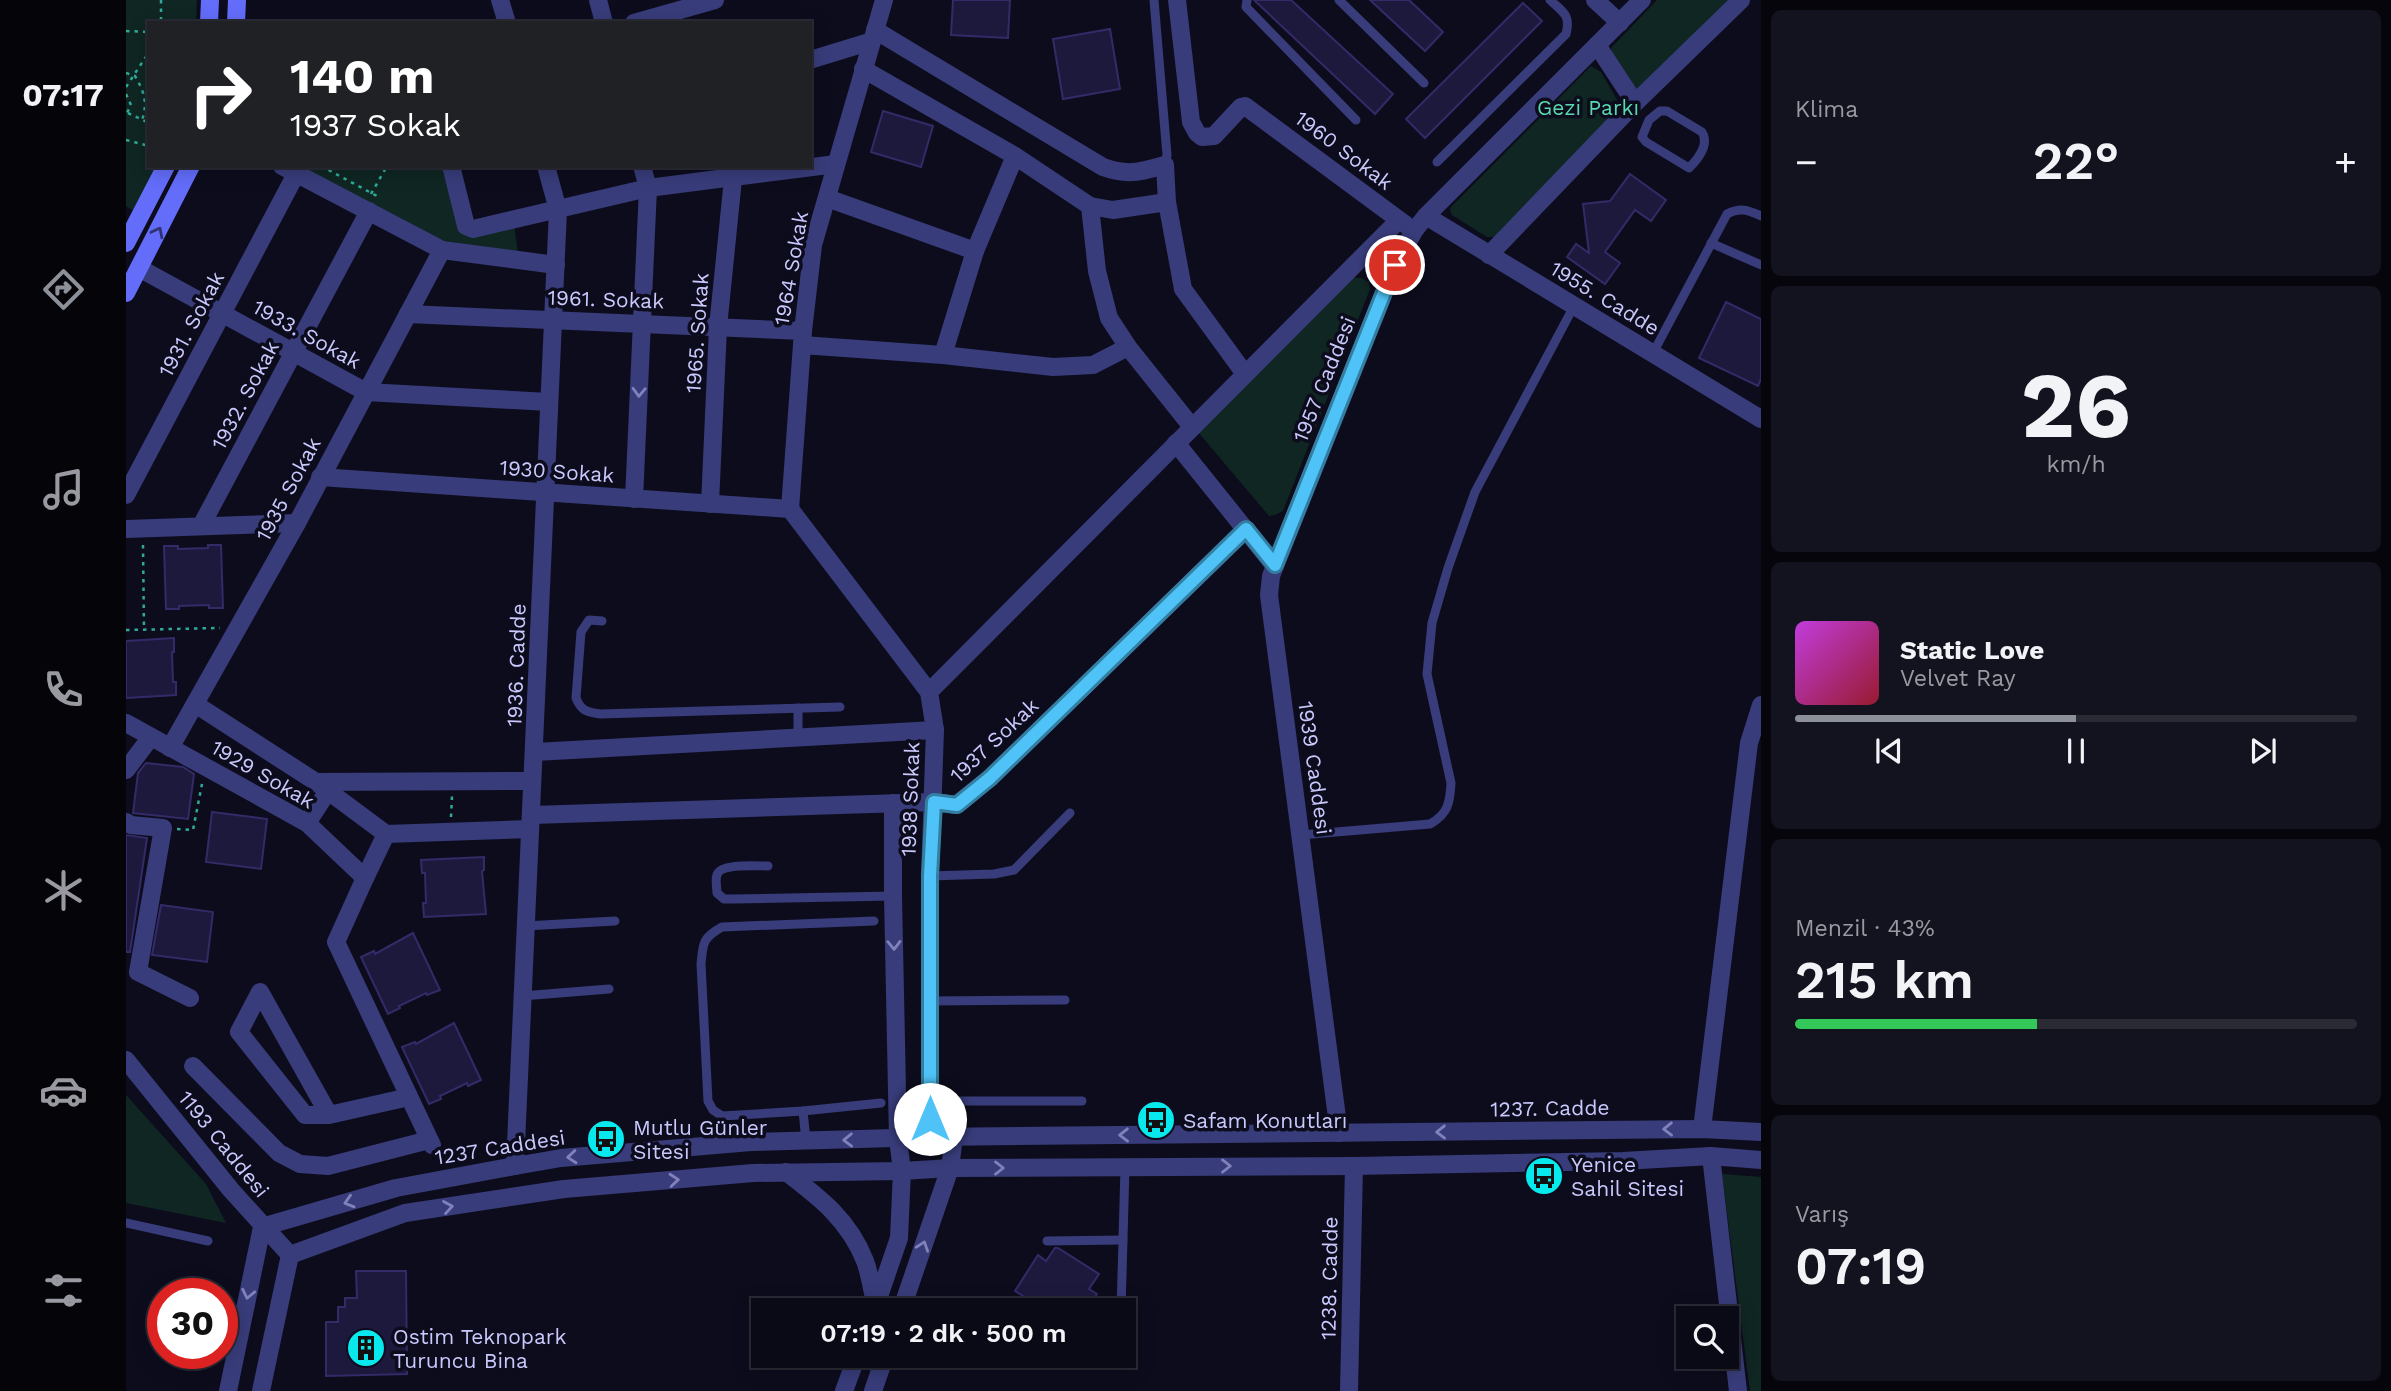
<!DOCTYPE html>
<html lang="tr">
<meta charset="utf-8">
<style>
:root{--surface:#0a0916;--page:#13121f;--text:#f1f3f6;--muted:#999aa1;--line:#2a2a35;--accent:#8c9099}
body{margin:0;font-family:"Work Sans",sans-serif;background:var(--page);color:var(--text);height:100vh;display:flex;flex-direction:column;font-size:26px;white-space:nowrap}
*{box-sizing:border-box;margin:0}
p{font-size:23px;color:var(--muted)}
.icon{flex:none;width:38px;height:38px;fill:none;stroke:currentColor;stroke-width:2;stroke-linecap:round;stroke-linejoin:round}
.map{position:relative;flex:1;overflow:hidden}
.sheet{display:flex;flex-direction:column;gap:10px;padding:10px;background:#06050c;width:630px}
.sheet>*{flex:none}
.banner{position:absolute;left:21px;top:21px;width:665px;height:147px;border-radius:0px;box-shadow:0 4px 18px #0003,0 0 0 2px var(--line);background:#202124;color:#fff;overflow:hidden}
.tools{position:absolute;left:1550px;top:1306px;display:grid;gap:14px}
.tools a{display:grid;place-items:center;width:63px;height:63px;border-radius:0px;background:var(--surface);box-shadow:0 4px 18px #0003,0 0 0 2px var(--line);font-size:35px}
.speed{position:absolute;left:21px;top:1278px;display:flex;gap:14px;font-size:35px;font-weight:700;text-align:center}
.speed>*{display:grid;place-content:center;width:91px;height:91px;border-radius:50%;background:var(--surface);box-shadow:0 4px 18px #0003,0 0 0 2px var(--line);line-height:1}
.speed .limit{border:10px solid #d22;background:#fff;color:#111}
.pin{position:absolute;display:grid;place-items:center;width:60px;height:60px;color:#fff;margin:-30px;border:4px solid #fff;border-radius:50%;box-shadow:0 2px 7px #0007}
.me{position:absolute;width:77px;margin:-38px;rotate:0deg;stroke-linejoin:round;filter:drop-shadow(0 0 5px #0008)}
.turn{display:flex;align-items:center;gap:24px;height:147px;padding:0 28px;font-size:32px}
.turn .icon{width:91px;height:91px;stroke-width:2.5}
.turn b{display:block;font-size:49px;line-height:60px}
.big{font-size:52px;font-weight:600;line-height:1.1}
.sheet .card{flex:1;display:flex;flex-direction:column;justify-content:center;gap:10px;min-width:0;padding:0 24px;border-radius:10px;background:var(--page)}
.sheet .dial{align-items:center;gap:0}
.dial b{font-size:91px;line-height:1}
.song{display:flex;align-items:center;gap:21px}
.cover{width:84px;height:84px;border-radius:10px;background:linear-gradient(135deg,hsl(290 70% 55%),hsl(350 70% 35%))}
.played{height:7px;border-radius:4px;background:linear-gradient(90deg,var(--accent) 50%,var(--line) 50%)}
.keys{display:flex;justify-content:space-around;direction:ltr}
.heat{display:flex;justify-content:space-between;align-items:center;font-size:38px;direction:ltr}
.charge{height:10px;border-radius:5px;background:linear-gradient(90deg,#34c759 43%,var(--line) 0)}
.trip{position:absolute;left:625px;top:1298px;width:385px;height:70px;border-radius:0px;background:var(--surface);box-shadow:0 4px 18px #0003,0 0 0 2px var(--line);font-weight:600;line-height:70px;text-align:center}
main{display:flex;flex:1;min-height:0}
.menu{display:flex;flex-direction:column;width:126px;justify-content:space-around;align-items:center;background:#040409;color:var(--muted)}
.menu .icon{width:49px;height:49px}
.menu .current{color:var(--accent)}
.menu b{font-size:32px;color:var(--text)}
.map>svg:first-child{display:block}
.green{fill:#0f2623}
.building{fill:#1d193d;stroke:#322b68;stroke-width:2}
.lines{fill:none;stroke-linecap:round;stroke-linejoin:round}
.path{stroke:#30aa98;stroke-width:2.5;stroke-dasharray:3.5 5;stroke-linecap:butt}
.service{stroke:#383c7a;stroke-width:9}
.minor{stroke:#383c7a;stroke-width:18}
.tertiary{stroke:#383c7a;stroke-width:18}
.secondary{stroke:#636dfa;stroke-width:18}
.oneway{stroke:#2f3375}
.oneway2{stroke:#8182bc}
.route-casing{stroke:#337fa1;stroke-width:18}
.route{stroke:#4fc3f7;stroke-width:12}
.labels{text-anchor:middle;dominant-baseline:central;stroke-width:7;stroke-linejoin:round;paint-order:stroke}
.park-label{font-size:21px;fill:#58daae;stroke:#0d0c1d}
.street-label{font-size:21px;fill:#cac9fd;stroke:#0d0c1d}
.poi-label{font-size:21px;fill:#cac9fd;stroke:#0d0c1d;text-anchor:start}
</style>
<main>
<nav class="menu">
<b>07:17</b>
<svg class="icon current" aria-label="directions" viewBox="0 0 24 24"><path d="M12 3l9 9-9 9-9-9zM9 14v-3h6M13 9l2 2-2 2"/></svg>
<svg class="icon" aria-label="music" viewBox="0 0 24 24"><path d="M9 18V5l10-2v13"/><circle cx="6" cy="18" r="3"/><circle cx="16" cy="16" r="3"/></svg>
<svg class="icon" aria-label="phone" viewBox="0 0 24 24"><path d="M5 4h4l2 5-3 2q2 4 5 5l2-3 5 2v4C11 20 4 13 5 4z"/></svg>
<svg class="icon" aria-label="climate" viewBox="0 0 24 24"><path d="M12 3v18M4 7l16 10M4 17L20 7"/></svg>
<svg class="icon" aria-label="car" viewBox="0 0 24 24"><path d="M5 17H2v-5l4-1 3-4h7l3 4 3 1v5h-3M9 17h6M6 11h13"/><circle cx="7" cy="17" r="2"/><circle cx="17" cy="17" r="2"/></svg>
<svg class="icon" aria-label="filters" viewBox="0 0 24 24"><path d="M4 7h16M4 17h16"/><circle cx="9" cy="7" r="2"/><circle cx="15" cy="17" r="2"/></svg>
</nav>
<div class="map">
<svg width="1635" height="1391" viewBox="0 0 1635 1391">
<rect width="100%" height="100%" fill="#0d0c1d"/>
<g class="green">
<polygon points="0,0 71,0 70,23 23,23 23,166 34,166 11,213 0,206"/>
<polygon points="1531,0 1606,0 1513,91 1509,88 1485,50 1486,47"/>
<polygon points="1465,66 1475,72 1494,105 1494,111 1369,237 1361,237 1326,215 1324,211 1325,207"/>
<polygon points="171,166 315,166 334,228 388,223 392,255 313,240"/>
<polygon points="1225,278 1235,278 1243,282 1244,289 1157,511 1149,515 1143,516 1072,432"/>
<polygon points="0,1095 80,1184 100,1223 0,1203"/>
<polygon points="1596,1174 1635,1177 1635,1391 1624,1391"/>
</g>
<g class="building">
<polygon points="827,0 884,0 882,38 825,35"/>
<polygon points="1128,0 1165,0 1267,94 1249,114"/>
<polygon points="1244,0 1283,0 1317,32 1299,51"/>
<polygon points="1397,3 1416,21 1299,138 1280,119"/>
<polygon points="984,29 994,89 937,99 927,39"/>
<polygon points="757,111 807,126 795,167 745,152"/>
<polygon points="1504,174 1540,200 1525,221 1509,210 1479,252 1494,263 1479,284 1441,257 1450,244 1463,253 1457,204 1484,201"/>
<polygon points="1600,302 1635,319 1635,379 1632,386 1573,358"/>
<polygon points="82,545 95,545 97,608 83,608 83,605 53,606 53,609 40,609 38,546 52,546 52,549 82,548"/>
<polygon points="48,638 48,652 46,652 47,682 50,682 50,695 0,698 0,641"/>
<polygon points="20,763 57,767 68,774 62,819 7,813 12,773"/>
<polygon points="86,812 141,819 135,869 80,862"/>
<polygon points="0,835 21,838 4,952 0,952"/>
<polygon points="358,857 358,870 356,871 360,914 298,917 297,903 300,903 299,873 296,873 295,860"/>
<polygon points="35,905 87,912 81,962 26,955"/>
<polygon points="287,933 314,990 301,995 300,993 273,1006 274,1008 262,1014 235,957 248,951 249,954"/>
<polygon points="328,1023 355,1080 342,1086 341,1083 314,1096 315,1099 303,1104 276,1047 289,1042 290,1044"/>
<polygon points="929,1248 932,1248 973,1274 963,1289 971,1294 960,1311 887,1311 897,1296 889,1291 912,1255 920,1261"/>
<polygon points="230,1271 280,1271 281,1374 200,1376 200,1322 212,1322 212,1307 219,1307 219,1298 231,1298"/>
</g>
<g class="lines">
<g class="path">
<polyline points="35,0 35,23"/>
<polyline points="0,31 23,32"/>
<path d="M0,73L9,76C18,91 22,103 16,120"/>
<polyline points="0,87 23,52"/>
<polyline points="0,94 5,105 0,115"/>
<polyline points="2,113 23,123"/>
<polyline points="0,140 23,146"/>
<polyline points="195,166 251,196"/>
<polyline points="245,194 261,166"/>
<polyline points="17,545 18,630"/>
<polyline points="0,630 94,628"/>
<polyline points="325,817 326,796"/>
<polyline points="51,829 67,830 76,784"/>
</g>
<g class="service">
<polyline points="1028,0 1041,155 1039,165"/>
<polyline points="1121,0 1120,7 1230,120"/>
<polyline points="1213,0 1298,83"/>
<path d="M1534,111H1541L1576,132C1584,145 1572,159 1563,168L1520,142L1516,137L1523,120Z"/>
<path d="M1311,162L1440,34C1445,15 1437,12 1424,0"/>
<polyline points="1585,243 1635,265"/>
<path d="M1527,353L1601,214C1614,207 1622,210 1635,216"/>
<path d="M476,621L463,620L455,632L450,698C455,711 461,712 474,714L714,707"/>
<polyline points="672,708 672,737"/>
<path d="M1175,835L1304,824C1322,814 1324,803 1325,783L1301,674L1306,623L1322,568L1349,492L1448,306"/>
<path d="M642,866C631,866 594,863 591,875C589,880 591,888 591,893L598,899H607L767,896"/>
<polyline points="804,876 868,874 888,870 944,813"/>
<path d="M748,921L596,927C576,938 577,944 575,964L582,1101L587,1110L596,1116L677,1111L755,1103"/>
<polyline points="399,926 489,921"/>
<polyline points="396,996 483,989"/>
<polyline points="804,1001 939,1000"/>
<polyline points="804,1101 956,1101"/>
<polyline points="677,1111 680,1141"/>
<polyline points="0,1223 82,1241"/>
<polyline points="921,1241 997,1240"/>
<polyline points="995,1311 999,1167"/>
<polyline points="855,1362 982,1356"/>
</g>
<g class="minor">
<polyline points="374,0 381,23"/>
<polyline points="472,0 478,23"/>
<polyline points="1051,0 1065,122 1071,133 1076,137 1088,136 1115,107 1119,106 1280,225"/>
<polyline points="1469,0 1494,23"/>
<polyline points="508,23 589,0"/>
<path d="M749,30L977,167C1002,176 1014,172 1039,165L1041,202"/>
<polyline points="1471,45 1509,103"/>
<polyline points="684,60 746,41"/>
<polyline points="737,69 889,156 849,251 817,355"/>
<polyline points="889,156 964,206 971,271 983,318 1002,347 1066,427"/>
<polyline points="156,166 316,250 430,265"/>
<polyline points="325,166 340,226 347,229 522,188 710,164"/>
<polyline points="701,198 849,251"/>
<polyline points="964,206 987,210 1041,202 1057,289 1119,374"/>
<polyline points="1300,216 1635,419"/>
<polyline points="1363,255 1509,103 1615,0"/>
<polyline points="13,268 240,392 423,402"/>
<polyline points="282,314 677,331"/>
<polyline points="676,345 817,355 927,367 967,365 1002,347"/>
<polyline points="1050,443 1148,565"/>
<polyline points="194,477 664,509"/>
<polyline points="0,495 170,174"/>
<polyline points="508,499 522,188 516,166"/>
<polyline points="584,504 592,327 607,179 603,166"/>
<polyline points="664,509 803,692 809,730 804,876 804,1137"/>
<polyline points="664,509 677,331 687,245 758,0"/>
<polyline points="75,526 243,211"/>
<polyline points="0,529 171,523"/>
<polyline points="803,692 1273,220"/>
<polyline points="69,704 190,782 260,834 404,829"/>
<polyline points="0,723 181,823 239,878 210,942 306,1145"/>
<polyline points="44,748 171,523 316,250"/>
<polyline points="409,752 809,730"/>
<polyline points="0,770 25,737"/>
<polyline points="190,782 406,781"/>
<polyline points="767,803 767,896 772,1139"/>
<polyline points="406,815 808,802 830,805 864,778 1120,529"/>
<polyline points="0,822 5,825 37,828 12,972 64,998"/>
<polyline points="181,823 202,791"/>
<polyline points="239,878 260,834"/>
<polyline points="67,1066 153,1153 174,1164 202,1166 303,1140"/>
<polyline points="203,1115 179,1115 113,1032 134,992 203,1115 283,1097"/>
<polyline points="1576,1129 1623,743 1635,705"/>
<polyline points="1585,1156 1612,1391"/>
<polyline points="389,1166 432,210 420,166"/>
<polyline points="1223,1391 1228,1166"/>
</g>
<g class="tertiary">
<polyline points="0,1060 105,1190 164,1255"/>
<polyline points="1213,1133 1143,595 1145,576 1269,265 1288,231 1300,216 1516,0"/>
<path d="M660,1172C694,1198 723,1220 739,1261C744,1274 746,1290 749,1303"/>
<polyline points="136,1227 270,1188 389,1166 435,1158 625,1142 804,1137 1576,1129 1635,1132"/>
<polyline points="164,1255 279,1213 438,1189 627,1173 776,1171 824,1168 1228,1166 1497,1161 1585,1156 1635,1160"/>
<polyline points="748,1311 773,1238 776,1171 772,1139"/>
<polyline points="775,1311 824,1168 828,1137"/>
<polyline points="102,1391 136,1227"/>
<polyline points="135,1391 164,1255"/>
<polyline points="718,1391 731,1356"/>
<polyline points="747,1391 759,1356"/>
</g>
<g class="secondary">
<polyline points="83,23 84,0"/>
<polyline points="110,23 111,0"/>
<polyline points="0,243 40,166"/>
<polyline points="0,293 65,166"/>
</g>
</g>
<defs><path id="oneway-chevron" d="M-2-3.5L2.5 0L-2 3.5" fill="none" stroke-width="1.6" stroke-linecap="round" stroke-linejoin="round" transform="scale(1.75)"/></defs>
<use class="oneway" href="#oneway-chevron" transform="translate(32 232) rotate(-63)"/>
<g class="oneway2">
<use href="#oneway-chevron" transform="translate(513 392) rotate(92)"/>
<use href="#oneway-chevron" transform="translate(768 945) rotate(89)"/>
<use href="#oneway-chevron" transform="translate(1542 1129) rotate(179)"/>
<use href="#oneway-chevron" transform="translate(1315 1132) rotate(179)"/>
<use href="#oneway-chevron" transform="translate(998 1135) rotate(179)"/>
<use href="#oneway-chevron" transform="translate(722 1140) rotate(179)"/>
<use href="#oneway-chevron" transform="translate(446 1157) rotate(175)"/>
<use href="#oneway-chevron" transform="translate(1100 1166)"/>
<use href="#oneway-chevron" transform="translate(873 1168)"/>
<use href="#oneway-chevron" transform="translate(548 1180) rotate(-5)"/>
<use href="#oneway-chevron" transform="translate(223 1202) rotate(163)"/>
<use href="#oneway-chevron" transform="translate(322 1207) rotate(-9)"/>
<use href="#oneway-chevron" transform="translate(797 1246) rotate(-71)"/>
<use href="#oneway-chevron" transform="translate(122 1294) rotate(102)"/>
</g>
<g class="lines">
<defs>
<polyline id="route" points="804,1119 804,876 808,802 831,805 864,778 1120,529 1149,565 1269,265"/>
</defs>
<use href="#route" class="route-casing"/>
<use href="#route" class="route"/>
</g>
<defs>
<symbol id="bus-disc" viewBox="-11 -11 22 22"><circle r="9.5" fill="#07e9ec" stroke="#0d0c1d"/><path d="M-5-6H5V4H4V6H2V4H-2V6H-4V4H-5ZM-3.5-4V0h7V-4ZM-3.5 1.2v1.5H-2V1.2ZM2 1.2v1.5H3.5V1.2Z" fill="#111"/></symbol>
<symbol id="building-disc" viewBox="-11 -11 22 22"><circle r="9.5" fill="#07e9ec" stroke="#0d0c1d"/><path d="M-4-6H4V6H1V3H-1V6H-4ZM-2.5-4.3h1.7v1.8h-1.7ZM.8-4.3h1.7v1.8H.8ZM-2.5-1h1.7V.8h-1.7ZM.8-1h1.7V.8H.8Z" fill="#111"/></symbol>
</defs>
<g fill-rule="evenodd">
<use href="#bus-disc" x="1008" y="1098" width="44" height="44"/>
<use href="#bus-disc" x="458" y="1117" width="44" height="44"/>
<use href="#bus-disc" x="1396" y="1154" width="44" height="44"/>
<use href="#building-disc" x="218" y="1326" width="44" height="44"/>
</g>
<g class="labels">
<g class="park-label">
<text x="1462" y="107">Gezi Parkı</text>
</g>
<g class="street-label">
<text transform="translate(1218 150) rotate(37)">1960 Sokak</text>
<text transform="translate(665 268) rotate(-80)">1964 Sokak</text>
<text transform="translate(1479 298) rotate(31)">1955. Cadde</text>
<text transform="translate(480 299) rotate(2)">1961. Sokak</text>
<text transform="translate(65 324) rotate(-62)">1931. Sokak</text>
<text transform="translate(571 333) rotate(-86)">1965. Sokak</text>
<text transform="translate(181 334) rotate(29)">1933. Sokak</text>
<text transform="translate(1198 379) rotate(-68)">1957 Caddesi</text>
<text transform="translate(119 395) rotate(-62)">1932. Sokak</text>
<text transform="translate(431 471) rotate(4)">1930 Sokak</text>
<text transform="translate(162 489) rotate(-62)">1935 Sokak</text>
<text transform="translate(390 665) rotate(-88)">1936. Cadde</text>
<text transform="translate(868 740) rotate(-43)">1937 Sokak</text>
<text transform="translate(1189 768) rotate(82)">1939 Caddesi</text>
<text transform="translate(137 774) rotate(30)">1929 Sokak</text>
<text transform="translate(784 799) rotate(-88)">1938 Sokak</text>
<text transform="translate(1424 1108) rotate(-1)">1237. Cadde</text>
<text transform="translate(98 1144) rotate(51)">1193 Caddesi</text>
<text transform="translate(374 1147) rotate(-9)">1237 Caddesi</text>
<text transform="translate(1203 1278) rotate(-89)">1238. Cadde</text>
</g>
<g class="poi-label">
<text x="1057" y="1120">Safam Konutları</text>
<text x="507" y="1127">Mutlu Günler<tspan x="507" dy="24">Sitesi</tspan></text>
<text x="1445" y="1164">Yenice<tspan x="1445" dy="24">Sahil Sitesi</tspan></text>
<text x="267" y="1336">Ostim Teknopark<tspan x="267" dy="24">Turuncu Bina</tspan></text>
</g>
</g>
</svg>
<div class="tools">
<a><svg class="icon" aria-label="search" viewBox="0 0 24 24"><circle cx="10" cy="10" r="6"/><path d="M15 15l6 6"/></svg></a>
</div>
<div class="speed"><div class="limit">30</div></div>
<div class="pin" style="left:1269px;top:265px;background:#d93025"><svg class="icon" aria-label="arrive" viewBox="0 0 24 24"><path d="M6 21V4h12l-3 4 3 4H6"/></svg></div>
<svg class="me" style="left:804px;top:1119px" viewBox="-20 -20 40 40"><circle r="19" fill="#fff"/><path d="M0-13L10 11 0 6-10 11z" fill="#4fc3f7"/></svg>
<div class="trip">07:19 · 2 dk · 500 m</div>
<div class="banner">
<div class="turn"><svg class="icon" aria-label="right" viewBox="0 0 24 24"><path d="M7 20v-9h11M14 6l5 5-5 5"/></svg><div><b>140 m</b>1937 Sokak</div></div>
</div>
</div>
<section class="sheet">
<div class="card"><p>Klima</p>
<div class="heat"><a>−</a><b class="big">22°</b><a>+</a></div>
</div>
<div class="card dial"><b>26</b><p>km/h</p></div>
<div class="card">
<div class="song"><i class="cover"></i><div><b>Static Love</b><p>Velvet Ray</p></div></div>
<div class="played"></div>
<div class="keys"><svg class="icon" aria-label="previous" viewBox="0 0 24 24"><path d="M18 5L8 12l10 7zM5 5v14"/></svg><svg class="icon" aria-label="pause" viewBox="0 0 24 24"><path d="M8 5v14M16 5v14"/></svg><svg class="icon" aria-label="next" viewBox="0 0 24 24"><path d="M6 5l10 7-10 7zM19 5v14"/></svg></div>
</div>
<div class="card"><p>Menzil · 43%</p><b class="big">215 km</b><div class="charge"></div></div>
<div class="card"><p>Varış</p><b class="big">07:19</b></div>
</section>
</main>
